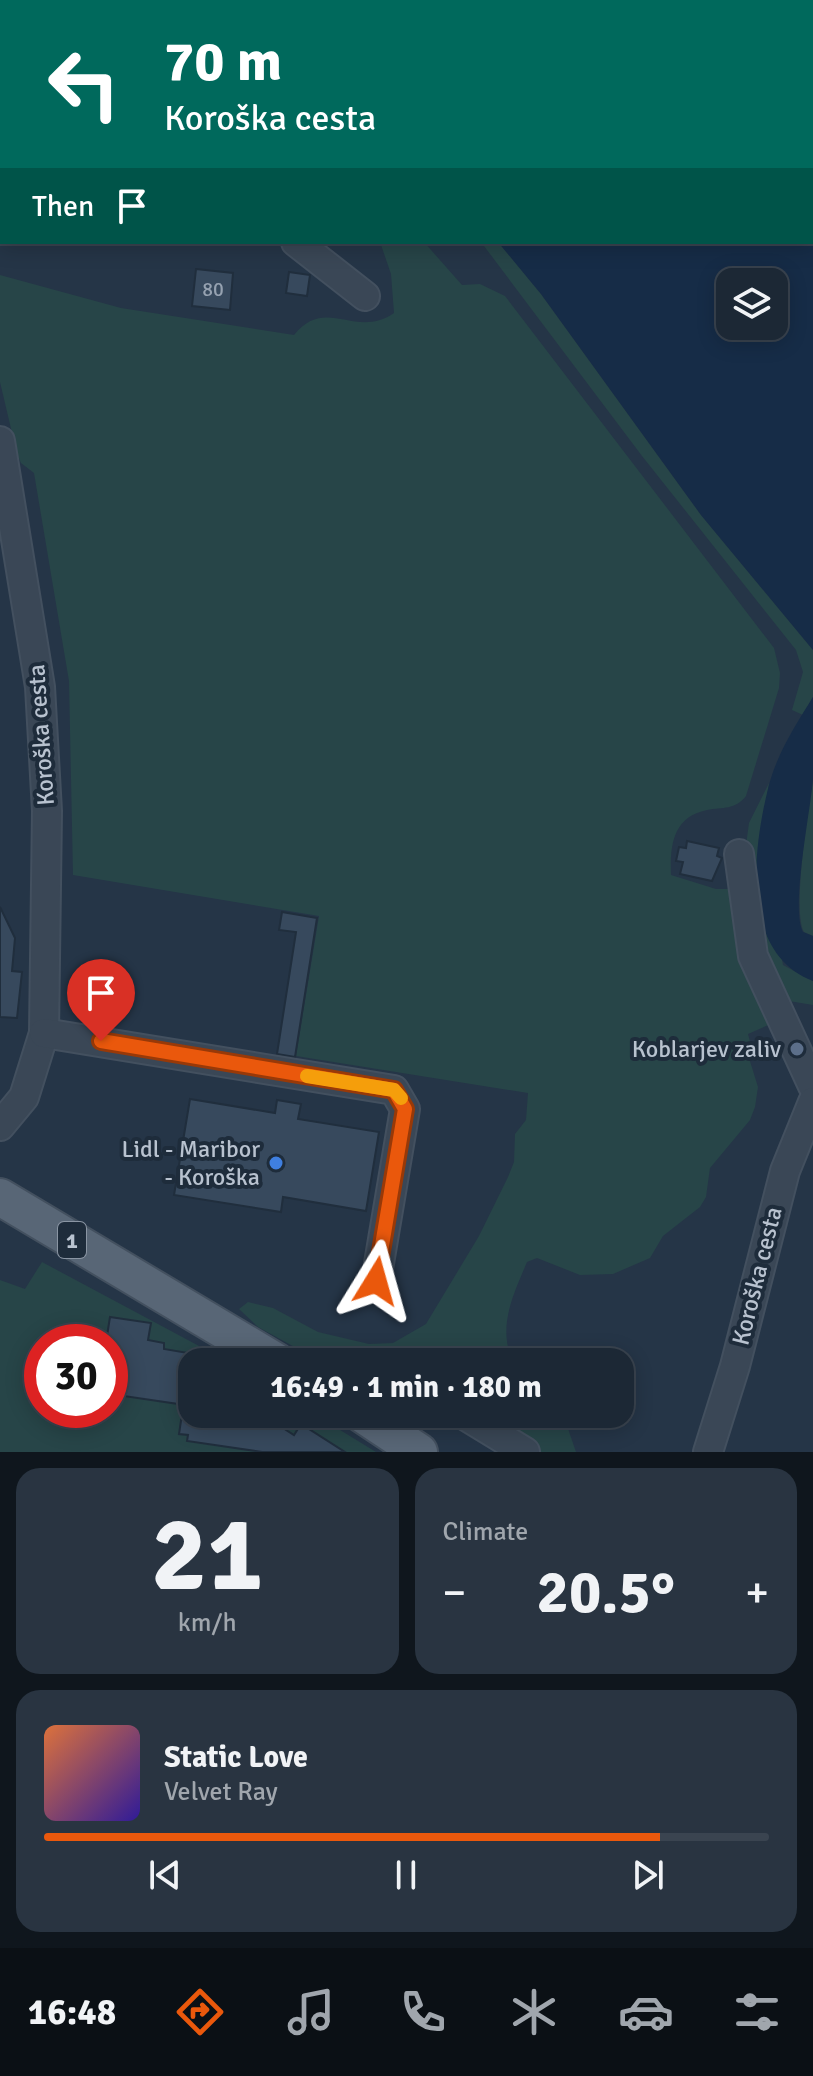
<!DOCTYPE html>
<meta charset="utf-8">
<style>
:root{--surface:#1c2835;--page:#293441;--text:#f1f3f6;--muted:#a0a6ad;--line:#3a4450;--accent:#ea580c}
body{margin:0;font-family:Signika,sans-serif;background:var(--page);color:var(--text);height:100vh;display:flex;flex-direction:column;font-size:30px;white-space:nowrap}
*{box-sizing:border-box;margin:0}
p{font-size:26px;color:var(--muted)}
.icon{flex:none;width:44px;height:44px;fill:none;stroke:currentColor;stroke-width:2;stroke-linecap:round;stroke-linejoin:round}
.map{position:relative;height:1452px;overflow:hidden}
.panel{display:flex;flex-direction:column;gap:16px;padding:16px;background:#0f161d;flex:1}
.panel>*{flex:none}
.hud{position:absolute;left:0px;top:0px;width:814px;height:244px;box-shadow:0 4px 20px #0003,0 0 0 2px var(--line);background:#00695c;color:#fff;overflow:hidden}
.tools{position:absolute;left:716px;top:268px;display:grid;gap:16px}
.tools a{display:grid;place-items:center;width:72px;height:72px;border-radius:16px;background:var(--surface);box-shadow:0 4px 20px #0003,0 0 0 2px var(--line);font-size:40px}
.speed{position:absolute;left:24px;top:1324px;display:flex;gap:16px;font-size:40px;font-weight:700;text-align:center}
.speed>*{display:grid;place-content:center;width:104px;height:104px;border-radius:50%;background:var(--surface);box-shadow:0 4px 20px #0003,0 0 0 2px var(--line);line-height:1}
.speed .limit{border:12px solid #d22;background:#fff;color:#111}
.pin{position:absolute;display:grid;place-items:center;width:68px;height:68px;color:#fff;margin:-82px -34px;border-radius:50% 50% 50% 0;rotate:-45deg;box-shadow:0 0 8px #0007}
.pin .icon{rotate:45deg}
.me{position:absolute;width:88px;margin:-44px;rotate:8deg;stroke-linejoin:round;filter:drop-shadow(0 0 6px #0008)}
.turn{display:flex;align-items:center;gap:28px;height:168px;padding:0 32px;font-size:36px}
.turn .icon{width:104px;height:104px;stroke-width:2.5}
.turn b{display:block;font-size:56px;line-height:68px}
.then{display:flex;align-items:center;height:76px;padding:0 32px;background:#0003;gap:16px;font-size:30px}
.big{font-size:60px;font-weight:700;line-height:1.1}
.panel .card{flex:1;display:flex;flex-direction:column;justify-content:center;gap:12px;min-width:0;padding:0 28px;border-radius:24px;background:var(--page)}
.panel .dial{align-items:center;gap:0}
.dial b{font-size:104px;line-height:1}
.song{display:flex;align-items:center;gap:24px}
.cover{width:96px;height:96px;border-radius:12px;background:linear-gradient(135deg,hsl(20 70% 55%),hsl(250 70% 35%))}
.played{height:8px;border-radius:4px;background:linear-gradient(90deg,var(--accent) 85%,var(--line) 85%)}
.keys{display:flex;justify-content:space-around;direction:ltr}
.heat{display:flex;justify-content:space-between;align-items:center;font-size:44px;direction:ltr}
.panel .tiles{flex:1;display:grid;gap:16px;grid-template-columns:1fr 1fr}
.card:last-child{grid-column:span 2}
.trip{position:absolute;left:178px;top:1348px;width:456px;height:80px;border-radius:24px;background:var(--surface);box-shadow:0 4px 20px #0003,0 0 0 2px var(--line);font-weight:700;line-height:80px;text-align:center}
.dock{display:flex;height:128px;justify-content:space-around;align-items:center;background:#0b1015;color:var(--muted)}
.dock .icon{width:56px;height:56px}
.dock .current{color:var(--accent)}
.dock b{font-size:36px;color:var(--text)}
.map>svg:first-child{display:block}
.green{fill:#274548;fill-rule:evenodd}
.water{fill:#162c47;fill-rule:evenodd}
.building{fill:#37495d;stroke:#202e3d;stroke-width:2}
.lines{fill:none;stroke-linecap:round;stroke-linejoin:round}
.minor-casing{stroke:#43505f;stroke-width:32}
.major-casing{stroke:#43505f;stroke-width:40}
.minor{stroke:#3a4756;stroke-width:28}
.major{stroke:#586676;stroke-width:36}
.route-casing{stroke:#983908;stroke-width:20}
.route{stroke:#ea580c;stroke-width:14}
.slow{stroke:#f59e0b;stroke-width:14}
.service-dot{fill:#5c6f8a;stroke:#1e2c3b;stroke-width:3}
.shop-dot{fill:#3f7fe0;stroke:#1e2c3b;stroke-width:3}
.labels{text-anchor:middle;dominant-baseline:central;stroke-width:8;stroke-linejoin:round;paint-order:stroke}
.number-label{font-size:20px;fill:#96a2b1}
.shield{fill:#1e2c3b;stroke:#8a95a3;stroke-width:2}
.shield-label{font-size:22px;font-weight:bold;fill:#b8c2cf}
.street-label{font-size:24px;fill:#b8c2cf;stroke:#1e2c3b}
.poi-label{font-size:24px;fill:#b8c2cf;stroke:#1e2c3b;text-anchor:end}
</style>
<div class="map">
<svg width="813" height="1452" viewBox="0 0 813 1452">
<rect width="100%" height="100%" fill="#253547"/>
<g class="green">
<path d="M380,242H424L462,285L480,284L505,296L774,648L780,673L779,688L746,796C735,810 723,807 707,810C672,817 670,847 671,875L716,889H736L775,1022L748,1034L752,1049L749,1058L758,1087L755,1107L750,1120L710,1168L706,1197L700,1207L663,1236L650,1258L613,1274L580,1275L537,1258L527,1262C515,1291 499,1322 510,1354L524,1362H322L258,1327L239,1309L248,1302L273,1308L318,1332L369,1344L393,1343L426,1324L479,1236L508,1177L514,1162L515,1134L526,1120L528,1093L296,1056L319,916L73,875L69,681L34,473L21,463L17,454L0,382V275L121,308L294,335C326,295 355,340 394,313L391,274Z"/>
<polygon points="481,242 498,242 541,294 701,515 813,650 813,697 803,715 792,710 803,672 796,650 642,456"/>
<path d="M813,781V936L804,932C792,913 808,807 813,781Z"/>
<polygon points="769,783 760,839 783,965 813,981 813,1005 783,1000 769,980 745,852 749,823"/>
<path d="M42,1262L229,1362H192V1414H314L376,1452H0V1280L25,1289ZM42,1342H110V1410H42Z"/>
<polygon points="483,1414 563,1414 576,1452 536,1452"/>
</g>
<g class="water">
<path d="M190,0H813V650L701,515L541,294L498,242H812V2ZM730,282H774V326H730Z"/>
<path d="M813,697C813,724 813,752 813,778C811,810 790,908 803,932L813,936V981C739,953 753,847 769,785C777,754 796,724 813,697Z"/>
</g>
<g class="building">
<polygon points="196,269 233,273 230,310 192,306"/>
<polygon points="289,272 310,275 307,296 286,293"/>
<polygon points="687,841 719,848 717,856 722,858 712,881 680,874 683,862 676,861 679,847 686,848"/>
<polygon points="0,907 15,938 12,971 22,972 17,1018 0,1017"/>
<polygon points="282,912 317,918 295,1057 277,1054 296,932 279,930"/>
<polygon points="190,1099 275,1113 277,1100 301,1104 298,1119 379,1132 366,1211 283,1197 281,1212 174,1195"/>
<polygon points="110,1317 151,1323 148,1340 164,1343 164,1349 194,1354 192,1406 110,1394 110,1342 106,1342"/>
<polygon points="182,1414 272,1414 269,1419 294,1435 301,1424 345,1452 262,1452 187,1441 188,1435 179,1434"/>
</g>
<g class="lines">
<defs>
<g id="minor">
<polyline points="0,98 2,98"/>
<polyline points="296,242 365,296"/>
<polyline points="0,441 40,687 47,811 44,1033 24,1097 0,1126"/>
<polyline points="739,854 753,956 813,1086"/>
<polyline points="44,1033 394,1090 405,1109 376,1281"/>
<polyline points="463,1414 525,1452"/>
<polyline points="708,1452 735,1366 785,1171 813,1102"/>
</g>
<g id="major">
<polyline points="0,1197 277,1362"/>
<polyline points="362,1414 419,1452"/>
</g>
</defs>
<use href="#minor" class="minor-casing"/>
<use href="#major" class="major-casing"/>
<use href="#minor" class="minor"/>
<use href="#major" class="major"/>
</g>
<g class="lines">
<defs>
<polyline id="route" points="101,1041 394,1090 405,1109 376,1281"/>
</defs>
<use href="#route" class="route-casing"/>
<use href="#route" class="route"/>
<polyline class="slow" points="307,1076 394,1090 401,1098"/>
</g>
<circle class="service-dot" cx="797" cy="1049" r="8"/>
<circle class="shop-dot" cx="276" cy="1163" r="8"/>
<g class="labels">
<g class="number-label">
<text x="213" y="289">80</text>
</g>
<rect class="shield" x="58" y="1222" width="28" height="36" rx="6"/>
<g class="shield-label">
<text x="72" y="1240">1</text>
</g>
<g class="street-label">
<text transform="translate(41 735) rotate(-94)">Koroška cesta</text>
<text transform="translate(757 1276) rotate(-76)">Koroška cesta</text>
</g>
<g class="poi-label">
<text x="781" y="1049">Koblarjev zaliv</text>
<text x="260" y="1149">Lidl - Maribor<tspan x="260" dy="28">- Koroška</tspan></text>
</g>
</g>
</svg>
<div class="tools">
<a><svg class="icon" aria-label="layers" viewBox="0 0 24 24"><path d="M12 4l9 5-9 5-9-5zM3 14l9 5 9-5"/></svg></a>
</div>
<div class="speed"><div class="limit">30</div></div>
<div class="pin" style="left:101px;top:1041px;background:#d93025"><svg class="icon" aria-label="arrive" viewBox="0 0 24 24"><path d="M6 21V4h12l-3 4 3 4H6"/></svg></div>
<svg class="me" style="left:376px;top:1281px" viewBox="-20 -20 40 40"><path d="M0-17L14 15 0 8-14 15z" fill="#ea580c" stroke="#fff" stroke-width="4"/></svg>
<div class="trip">16:49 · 1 min · 180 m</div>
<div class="hud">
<div class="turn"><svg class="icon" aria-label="left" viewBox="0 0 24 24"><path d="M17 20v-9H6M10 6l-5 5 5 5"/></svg><div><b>70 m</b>Koroška cesta</div></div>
<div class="then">Then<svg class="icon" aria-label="arrive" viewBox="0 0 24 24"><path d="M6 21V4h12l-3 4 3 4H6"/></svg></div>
</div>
</div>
<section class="panel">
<div class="tiles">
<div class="card dial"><b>21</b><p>km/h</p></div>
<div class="card"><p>Climate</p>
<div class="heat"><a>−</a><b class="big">20.5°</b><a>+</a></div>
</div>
<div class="card">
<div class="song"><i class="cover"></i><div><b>Static Love</b><p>Velvet Ray</p></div></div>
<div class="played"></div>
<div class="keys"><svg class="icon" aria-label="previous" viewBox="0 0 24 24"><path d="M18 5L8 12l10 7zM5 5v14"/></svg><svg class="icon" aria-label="pause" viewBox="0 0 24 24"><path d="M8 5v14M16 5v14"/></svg><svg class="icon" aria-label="next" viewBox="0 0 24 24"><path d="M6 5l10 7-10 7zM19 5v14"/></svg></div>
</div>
</div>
</section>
<nav class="dock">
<b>16:48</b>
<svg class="icon current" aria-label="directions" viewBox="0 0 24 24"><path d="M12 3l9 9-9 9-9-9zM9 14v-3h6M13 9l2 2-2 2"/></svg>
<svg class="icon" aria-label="music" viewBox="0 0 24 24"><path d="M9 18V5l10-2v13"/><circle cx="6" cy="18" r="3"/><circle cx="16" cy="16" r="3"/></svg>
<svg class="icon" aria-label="phone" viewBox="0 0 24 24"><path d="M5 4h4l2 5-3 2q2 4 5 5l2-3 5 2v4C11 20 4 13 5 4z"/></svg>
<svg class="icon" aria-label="climate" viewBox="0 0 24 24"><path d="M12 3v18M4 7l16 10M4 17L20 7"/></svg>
<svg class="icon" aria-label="car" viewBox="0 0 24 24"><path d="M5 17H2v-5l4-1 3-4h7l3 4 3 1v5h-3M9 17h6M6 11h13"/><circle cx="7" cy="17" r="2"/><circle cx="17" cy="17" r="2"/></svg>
<svg class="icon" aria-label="filters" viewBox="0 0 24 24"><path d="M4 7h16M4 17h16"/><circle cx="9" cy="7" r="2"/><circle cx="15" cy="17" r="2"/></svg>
</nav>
